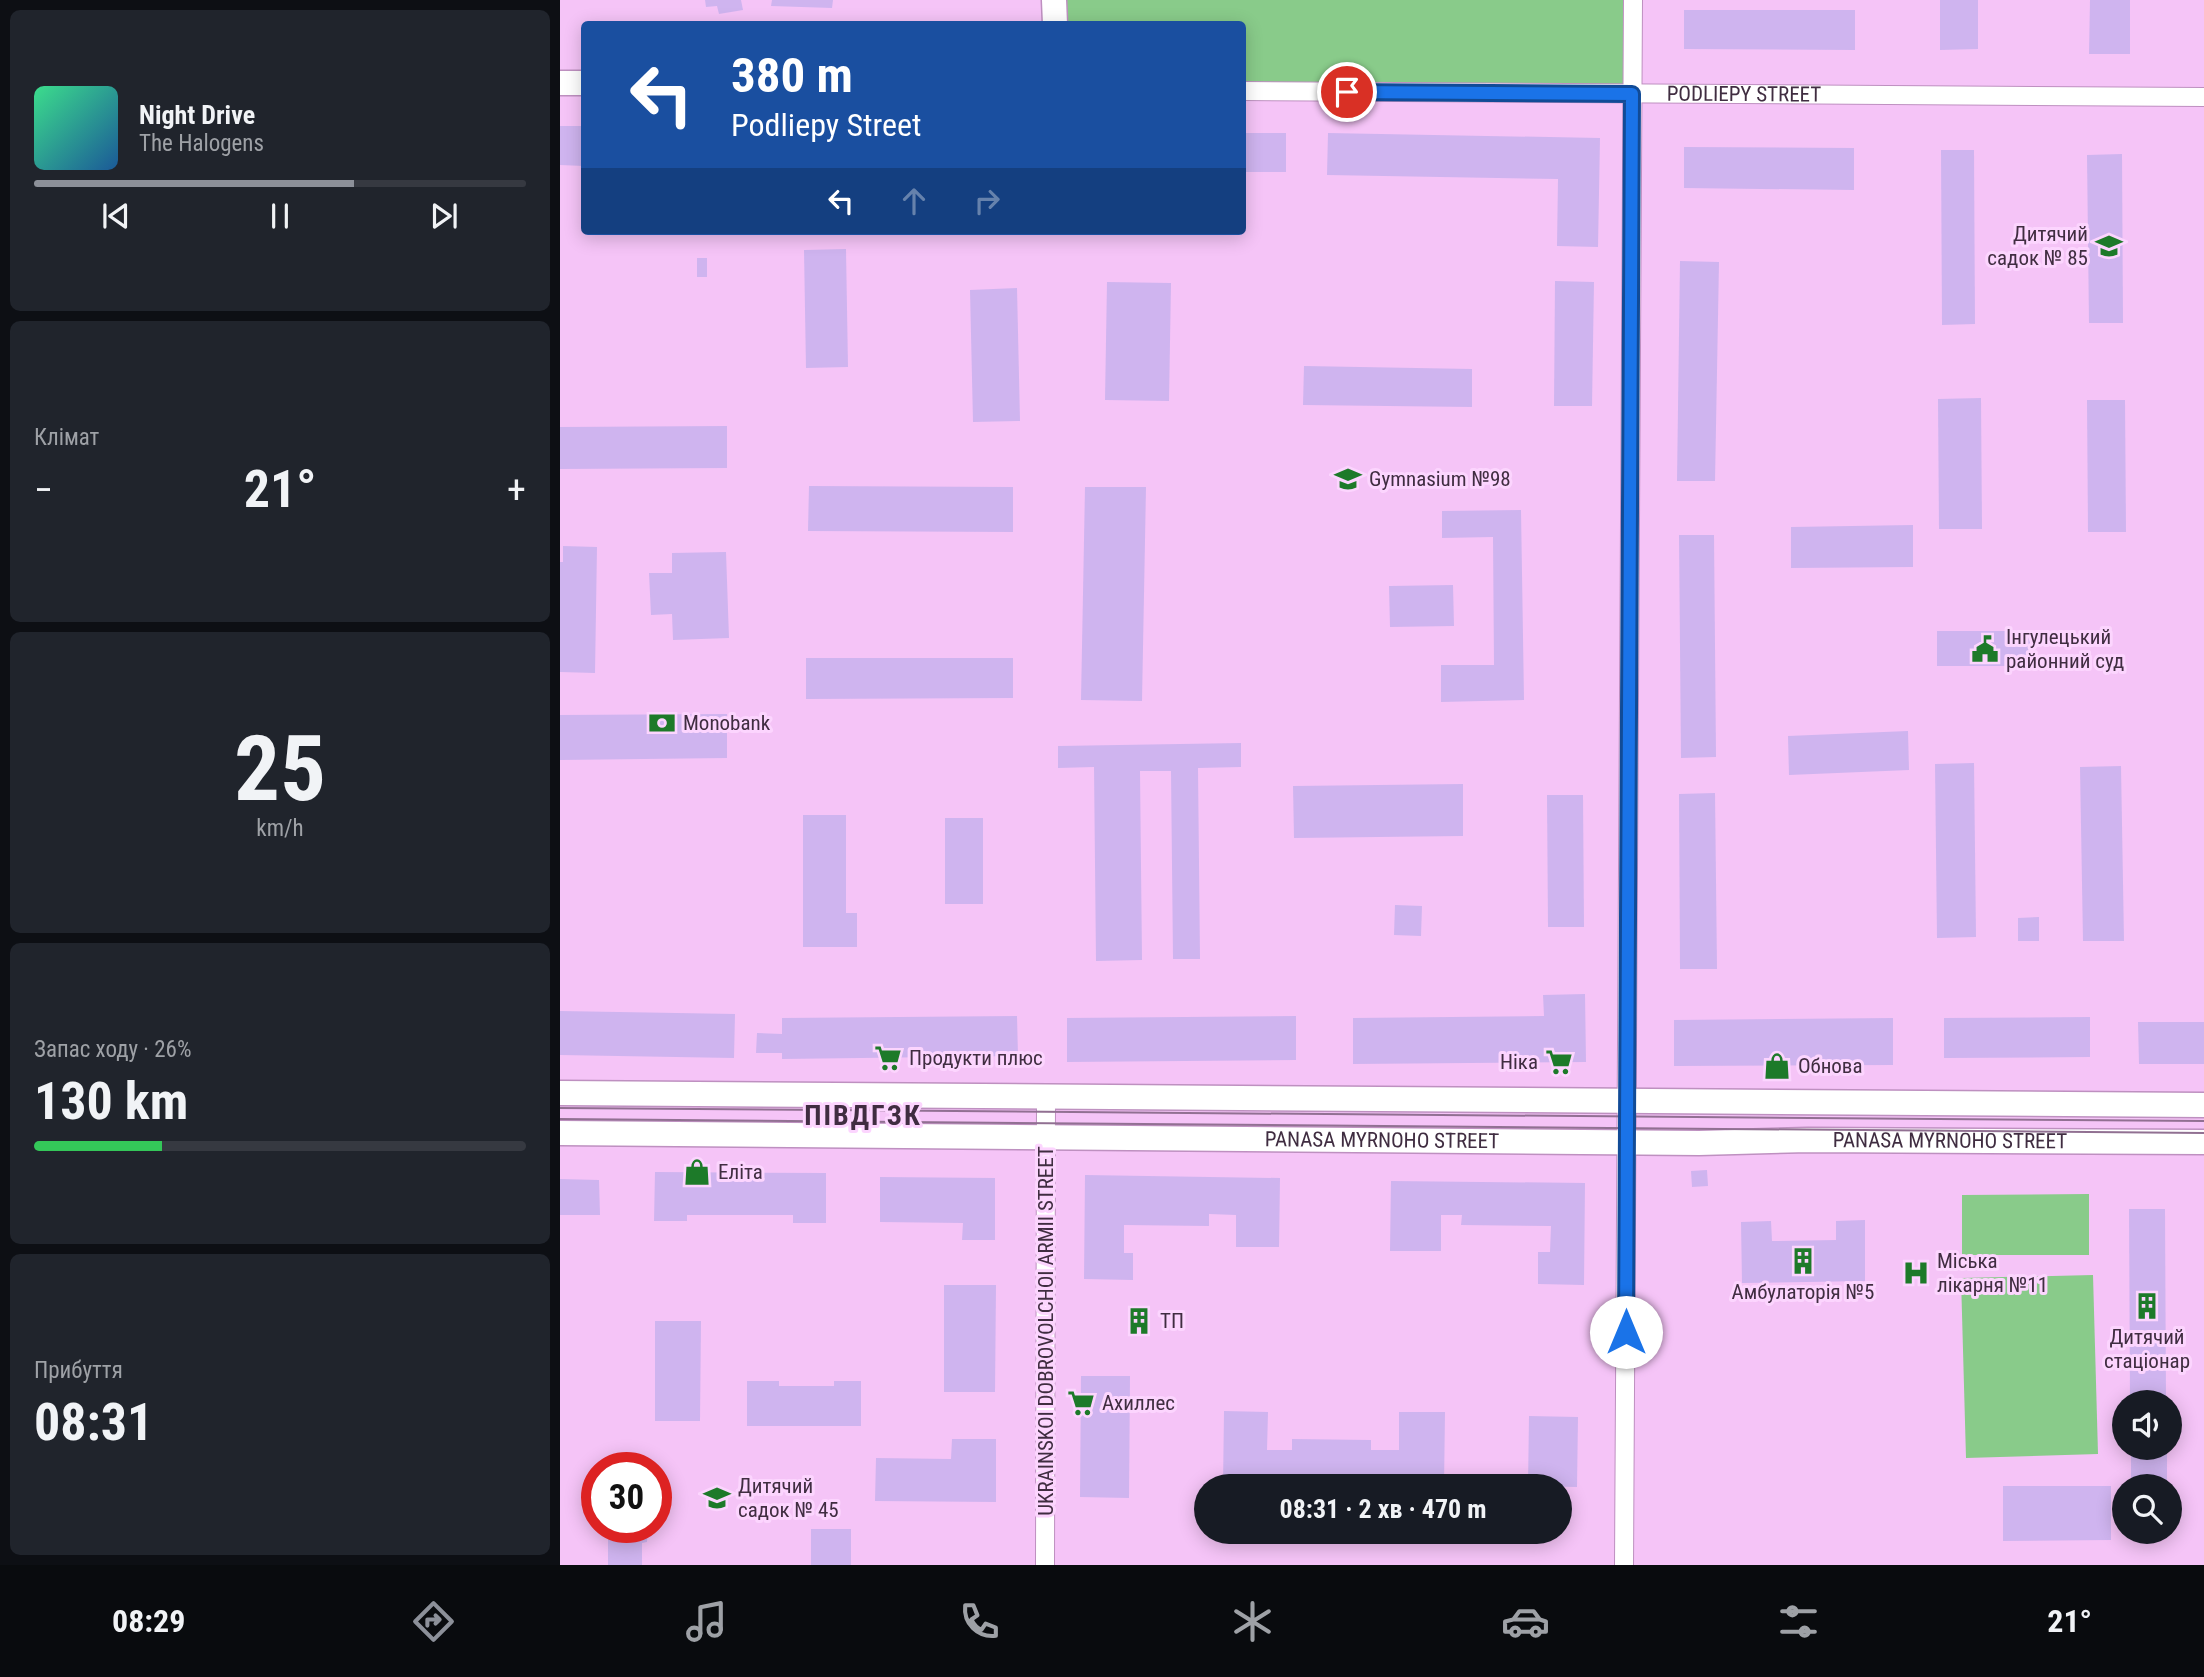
<!DOCTYPE html>
<html lang="uk">
<meta charset="utf-8">
<style>
:root{--surface:#171b24;--page:#20242c;--text:#f1f3f6;--muted:#9ea1a6;--line:#363941;--accent:#8c9099}
body{margin:0;font-family:"Roboto Condensed",sans-serif;background:var(--page);color:var(--text);height:100vh;display:flex;flex-direction:column;font-size:26px;white-space:nowrap}
*{box-sizing:border-box;margin:0}
p{font-size:23px;color:var(--muted)}
.icon{flex:none;width:38px;height:38px;fill:none;stroke:currentColor;stroke-width:2;stroke-linecap:round;stroke-linejoin:round}
.map{position:relative;flex:1;overflow:hidden}
.drawer{display:flex;flex-direction:column;gap:10px;padding:10px;background:#0d0f14;width:560px}
.drawer>*{flex:none}
.top-card{position:absolute;left:21px;top:21px;width:665px;height:214px;border-radius:7px;box-shadow:0 4px 18px #0003;background:#1a4fa0;color:#fff;overflow:hidden}
.fabs{position:absolute;left:1552px;top:1390px;display:grid;gap:14px}
.fabs a{display:grid;place-items:center;width:70px;height:70px;border-radius:50%;background:var(--surface);box-shadow:0 4px 18px #0003;font-size:35px}
.speed{position:absolute;left:21px;top:1452px;display:flex;gap:14px;font-size:35px;font-weight:700;text-align:center}
.speed>*{display:grid;place-content:center;width:91px;height:91px;border-radius:50%;background:var(--surface);box-shadow:0 4px 18px #0003;line-height:1}
.speed .limit{border:10px solid #d22;background:#fff;color:#111}
.pin{position:absolute;display:grid;place-items:center;width:60px;height:60px;color:#fff;margin:-30px;border:4px solid #fff;border-radius:50%;box-shadow:0 2px 7px #0007}
.me{position:absolute;width:77px;margin:-38px;rotate:0deg;stroke-linejoin:round;filter:drop-shadow(0 0 5px #0008)}
.turn{display:flex;align-items:center;gap:24px;height:147px;padding:0 35px;font-size:32px}
.turn .icon{width:91px;height:91px;stroke-width:2.5}
.turn b{display:block;font-size:49px;line-height:60px}
.lanes{display:flex;align-items:center;height:66px;padding:0 35px;background:#0003;justify-content:center;gap:35px;direction:ltr}
.lanes .off{opacity:.35}
.big{font-size:52px;font-weight:700;line-height:1.1}
.drawer .card{flex:1;display:flex;flex-direction:column;justify-content:center;gap:10px;min-width:0;padding:0 24px;border-radius:10px;background:var(--page)}
.drawer .dial{align-items:center;gap:0}
.dial b{font-size:91px;line-height:1}
.song{display:flex;align-items:center;gap:21px}
.cover{width:84px;height:84px;border-radius:10px;background:linear-gradient(135deg,hsl(150 70% 55%),hsl(210 70% 35%))}
.played{height:7px;border-radius:4px;background:linear-gradient(90deg,var(--accent) 65%,var(--line) 65%)}
.keys{display:flex;justify-content:space-around;direction:ltr}
.heat{display:flex;justify-content:space-between;align-items:center;font-size:38px;direction:ltr}
.charge{height:10px;border-radius:5px;background:linear-gradient(90deg,#34c759 26%,var(--line) 0)}
.trip{position:absolute;left:634px;top:1474px;width:378px;height:70px;border-radius:35px;background:var(--surface);box-shadow:0 4px 18px #0003;font-weight:700;line-height:70px;text-align:center}
.tabs{display:flex;height:112px;justify-content:space-around;align-items:center;background:#090b0e;color:var(--muted)}
.tabs .icon{width:49px;height:49px}
.tabs .selected{color:var(--accent)}
.tabs b{font-size:32px;color:var(--text)}
main{display:flex;flex:1;min-height:0}
.map>svg:first-child{display:block}
.green{fill:#89cb8a}
.building{fill:#cfb4ef}
.lines{fill:none;stroke-linecap:round;stroke-linejoin:round}
.minor-casing{stroke:#be90c0;stroke-width:20}
.secondary-casing{stroke:#be90c0;stroke-width:27}
.minor{stroke:#fff;stroke-width:18}
.secondary{stroke:#fff;stroke-width:24}
.tram{stroke:#917092;stroke-width:2}
.route-casing{stroke:#114b97;stroke-width:18}
.route{stroke:#1a73e8;stroke-width:12}
.labels{text-anchor:middle;dominant-baseline:central;stroke-width:6;stroke-linejoin:round;paint-order:stroke}
.street-label{font-size:21px;fill:#402d41;stroke:#fcd5fe}
.poi-label{font-size:21px;fill:#402d41;stroke:#fcd5fe;text-anchor:start}
.district-label{font-size:28px;font-weight:bold;letter-spacing:2px;fill:#402d41;stroke:#fcd5fe}
</style>
<main>
<section class="drawer">
<div class="card">
<div class="song"><i class="cover"></i><div><b>Night Drive</b><p>The Halogens</p></div></div>
<div class="played"></div>
<div class="keys"><svg class="icon" aria-label="previous" viewBox="0 0 24 24"><path d="M18 5L8 12l10 7zM5 5v14"/></svg><svg class="icon" aria-label="pause" viewBox="0 0 24 24"><path d="M8 5v14M16 5v14"/></svg><svg class="icon" aria-label="next" viewBox="0 0 24 24"><path d="M6 5l10 7-10 7zM19 5v14"/></svg></div>
</div>
<div class="card"><p>Клімат</p>
<div class="heat"><a>−</a><b class="big">21°</b><a>+</a></div>
</div>
<div class="card dial"><b>25</b><p>km/h</p></div>
<div class="card"><p>Запас ходу · 26%</p><b class="big">130 km</b><div class="charge"></div></div>
<div class="card"><p>Прибуття</p><b class="big">08:31</b></div>
</section>
<div class="map">
<svg width="1644" height="1565" viewBox="0 0 1644 1565">
<rect width="100%" height="100%" fill="#f5c4f7"/>
<g class="green">
<polygon points="494,0 1073,0 1072,95 683,91 682,24 495,24"/>
<polygon points="1529,1194 1529,1255 1402,1255 1402,1195"/>
<polygon points="1533,1275 1538,1454 1406,1458 1401,1278"/>
</g>
<g class="building">
<polygon points="145,0 181,0 183,10 159,14 157,6 146,7"/>
<polygon points="212,0 273,0 272,8 211,6"/>
<polygon points="1380,0 1418,0 1418,49 1380,50"/>
<polygon points="1530,0 1570,0 1570,54 1529,54"/>
<polygon points="1124,10 1295,10 1295,50 1124,49"/>
<polygon points="0,126 24,126 24,166 0,165"/>
<rect x="682" y="133" width="44" height="39"/>
<polygon points="768,133 1040,138 1038,247 997,246 998,179 767,175"/>
<polygon points="1124,147 1294,148 1294,190 1124,188"/>
<polygon points="1381,150 1414,150 1415,324 1382,325"/>
<polygon points="1562,154 1563,323 1529,323 1527,155"/>
<polygon points="286,249 288,367 246,368 244,250"/>
<rect x="137" y="258" width="10" height="19"/>
<polygon points="1120,261 1159,262 1155,481 1117,481"/>
<polygon points="995,281 1034,282 1032,406 994,406"/>
<polygon points="547,282 611,283 609,401 545,400"/>
<polygon points="457,288 460,421 413,422 410,290"/>
<polygon points="744,366 912,369 912,407 743,405"/>
<polygon points="1421,398 1422,529 1379,529 1378,399"/>
<polygon points="1527,400 1565,400 1566,532 1528,532"/>
<polygon points="167,426 167,468 0,469 0,427"/>
<polygon points="249,486 453,487 453,532 248,531"/>
<polygon points="525,487 586,487 582,701 521,700"/>
<polygon points="961,510 964,700 881,702 881,665 934,665 933,537 882,538 882,511"/>
<polygon points="1353,525 1353,567 1231,568 1231,527"/>
<polygon points="1119,535 1154,535 1156,757 1121,758"/>
<polygon points="3,546 37,547 35,673 0,672 0,562 3,562"/>
<polygon points="166,552 169,638 113,640 112,614 91,615 89,573 112,573 112,553"/>
<polygon points="893,585 894,626 830,627 829,586"/>
<rect x="1377" y="631" width="97" height="35"/>
<polygon points="246,658 453,658 453,698 246,699"/>
<polygon points="167,714 167,758 0,760 0,715"/>
<polygon points="1348,731 1349,770 1229,775 1228,736"/>
<polygon points="681,743 681,767 638,768 640,959 613,959 611,771 580,771 582,960 536,961 534,767 498,768 498,746"/>
<polygon points="1414,763 1416,937 1377,938 1375,764"/>
<polygon points="1561,766 1564,941 1523,941 1520,767"/>
<polygon points="903,784 903,836 734,838 733,786"/>
<polygon points="1155,793 1157,969 1120,969 1119,794"/>
<polygon points="987,795 1023,795 1024,927 988,927"/>
<polygon points="243,815 286,815 286,913 297,913 297,947 243,947"/>
<rect x="385" y="818" width="38" height="86"/>
<polygon points="835,905 862,906 861,936 834,935"/>
<polygon points="1479,917 1479,941 1458,941 1458,918"/>
<polygon points="1025,994 1026,1062 793,1064 793,1018 984,1016 983,995"/>
<polygon points="0,1011 175,1014 174,1058 0,1055"/>
<polygon points="457,1016 458,1056 222,1059 222,1053 196,1053 197,1033 222,1034 222,1018"/>
<polygon points="736,1016 736,1060 507,1062 507,1018"/>
<polygon points="1530,1017 1530,1057 1384,1058 1384,1018"/>
<polygon points="1333,1018 1333,1065 1114,1066 1114,1020"/>
<polygon points="1578,1022 1644,1022 1644,1064 1579,1064"/>
<polygon points="1147,1170 1148,1186 1132,1187 1131,1171"/>
<polygon points="95,1172 266,1173 266,1223 233,1223 233,1215 127,1215 127,1221 94,1221"/>
<polygon points="525,1175 720,1178 719,1247 676,1247 676,1215 649,1214 649,1226 564,1225 564,1253 573,1253 573,1280 524,1279"/>
<polygon points="320,1177 435,1178 435,1240 402,1240 403,1223 320,1222"/>
<polygon points="0,1179 39,1180 40,1215 0,1215"/>
<polygon points="831,1181 1025,1183 1024,1285 978,1284 978,1252 990,1252 991,1226 901,1225 902,1215 881,1215 881,1251 830,1251"/>
<polygon points="1569,1209 1605,1209 1606,1402 1570,1402"/>
<polygon points="1305,1220 1305,1281 1182,1283 1181,1222 1211,1221 1212,1241 1276,1240 1276,1221"/>
<polygon points="384,1285 436,1285 435,1392 384,1392"/>
<polygon points="589,1307 590,1335 570,1336 568,1308"/>
<polygon points="95,1321 141,1321 140,1421 95,1421"/>
<polygon points="521,1376 570,1376 569,1498 520,1497"/>
<polygon points="187,1381 219,1381 219,1386 274,1386 274,1381 301,1381 301,1426 187,1426"/>
<polygon points="664,1411 708,1412 707,1450 732,1450 732,1439 811,1440 811,1450 839,1450 839,1412 885,1412 884,1486 663,1486"/>
<polygon points="969,1416 1018,1417 1017,1487 968,1486"/>
<polygon points="392,1439 436,1439 436,1502 315,1501 316,1458 391,1459"/>
<rect x="1571" y="1447" width="36" height="39"/>
<polygon points="1443,1486 1551,1486 1551,1540 1443,1541"/>
<polygon points="48,1528 88,1528 87,1542 82,1543 82,1565 48,1565"/>
<rect x="251" y="1529" width="40" height="36"/>
</g>
<g class="lines">
<defs>
<g id="minor">
<path id="s1" d="M682,91L1644,97"/>
<polyline points="485,1565 486,1097"/>
<polyline points="1064,1565 1073,0"/>
</g>
<g id="secondary">
<polyline points="494,0 495,24"/>
<polyline points="0,83 24,83"/>
<polyline points="0,1093 1644,1105"/>
<path id="s2" d="M0,1133L1139,1143L1248,1140L1644,1142"/>
</g>
</defs>
<use href="#minor" class="minor-casing"/>
<use href="#secondary" class="secondary-casing"/>
<use href="#minor" class="minor"/>
<use href="#secondary" class="secondary"/>
<g class="tram">
<polyline points="0,1108 1644,1121"/>
<polyline points="0,1119 1644,1133"/>
</g>
</g>
<g class="lines">
<defs>
<polyline id="route" points="787,92 1072,94 1066,1332"/>
</defs>
<use href="#route" class="route-casing"/>
<use href="#route" class="route"/>
</g>
<defs>
<symbol id="school-bare" viewBox="-9 -9 18 18"><path d="M0-5L7-2L0 1L-7-2ZM-4 1L0 2.5L4 1V4Q0 6-4 4Z" fill="#1d7a29" stroke="#fcd5fe" stroke-width="2.5" paint-order="stroke"/></symbol>
<symbol id="civic-bare" viewBox="-9 -9 18 18"><path d="M-.6-6.5H3V-4.5H.6V-3L4-1V1h2V6H-6V1h2V-1L-.6-3ZM-1.2 2.5V6h2.4V2.5Z" fill="#1d7a29" stroke="#fcd5fe" stroke-width="2.5" paint-order="stroke"/></symbol>
<symbol id="bank-bare" viewBox="-9 -9 18 18"><path d="M-6-4H6V4H-6ZM0-2.3a2.3 2.3 0 1 0 0 4.6a2.3 2.3 0 1 0 0-4.6Z" fill="#1d7a29" stroke="#fcd5fe" stroke-width="2.5" paint-order="stroke"/></symbol>
<symbol id="supermarket-bare" viewBox="-9 -9 18 18"><path d="M-6-5.5h2.5l.6 2H6L4.5 2H-2.5L-4.4-4H-6ZM-1.5 3.2a1.3 1.3 0 1 0 .1 0ZM3 3.2a1.3 1.3 0 1 0 .1 0Z" fill="#1d7a29" stroke="#fcd5fe" stroke-width="2.5" paint-order="stroke"/></symbol>
<symbol id="shop-bare" viewBox="-9 -9 18 18"><path d="M-5-2.5h2.3a2.7 3.5 0 0 1 5.4 0H5L5.5 6h-11ZM-1.5-2.5h3a1.5 2.3 0 0 0-3 0Z" fill="#1d7a29" stroke="#fcd5fe" stroke-width="2.5" paint-order="stroke"/></symbol>
<symbol id="building-bare" viewBox="-9 -9 18 18"><path d="M-4-6H4V6H1V3H-1V6H-4ZM-2.5-4.3h1.7v1.8h-1.7ZM.8-4.3h1.7v1.8H.8ZM-2.5-1h1.7V.8h-1.7ZM.8-1h1.7V.8H.8Z" fill="#1d7a29" stroke="#fcd5fe" stroke-width="2.5" paint-order="stroke"/></symbol>
<symbol id="hospital-bare" viewBox="-9 -9 18 18"><path d="M-5-5h3v3.5h4V-5h3V5h-3V1.5h-4V5h-3Z" fill="#1d7a29" stroke="#fcd5fe" stroke-width="2.5" paint-order="stroke"/></symbol>
</defs>
<g fill-rule="evenodd">
<use href="#school-bare" x="1530" y="227" width="38" height="38"/>
<use href="#school-bare" x="769" y="460" width="38" height="38"/>
<use href="#civic-bare" x="1406" y="630" width="38" height="38"/>
<use href="#bank-bare" x="83" y="704" width="38" height="38"/>
<use href="#supermarket-bare" x="309" y="1039" width="38" height="38"/>
<use href="#supermarket-bare" x="980" y="1043" width="38" height="38"/>
<use href="#shop-bare" x="1198" y="1047" width="38" height="38"/>
<use href="#shop-bare" x="118" y="1153" width="38" height="38"/>
<use href="#building-bare" x="1224" y="1242" width="38" height="38"/>
<use href="#hospital-bare" x="1337" y="1254" width="38" height="38"/>
<use href="#building-bare" x="1568" y="1287" width="38" height="38"/>
<use href="#building-bare" x="560" y="1302" width="38" height="38"/>
<use href="#supermarket-bare" x="502" y="1384" width="38" height="38"/>
<use href="#school-bare" x="138" y="1479" width="38" height="38"/>
</g>
<g class="labels">
<g class="street-label">
<text stroke="none"><textPath href="#s1" startOffset="502">PODLIEPY STREET</textPath></text>
<text stroke="none"><textPath href="#s2" startOffset="822">PANASA MYRNOHO STREET</textPath></text>
<text stroke="none"><textPath href="#s2" startOffset="1390">PANASA MYRNOHO STREET</textPath></text>
<text transform="translate(486 1331) rotate(-90)">UKRAINSKOI DOBROVOLCHOI ARMII STREET</text>
</g>
<g class="poi-label">
<text x="1528" y="234" text-anchor="end">Дитячий<tspan x="1528" dy="24">садок № 85</tspan></text>
<text x="809" y="479">Gymnasium №98</text>
<text x="1446" y="637">Інгулецький<tspan x="1446" dy="24">районний суд</tspan></text>
<text x="123" y="723">Monobank</text>
<text x="349" y="1058">Продукти плюс</text>
<text x="978" y="1062" text-anchor="end">Ніка</text>
<text x="1238" y="1066">Обнова</text>
<text x="158" y="1172">Еліта</text>
<text x="1377" y="1261">Міська<tspan x="1377" dy="24">лікарня №11</tspan></text>
<text x="1243" y="1292" text-anchor="middle">Амбулаторія №5</text>
<text x="600" y="1321">ТП</text>
<text x="1587" y="1337" text-anchor="middle">Дитячий<tspan x="1587" dy="24">стаціонар</tspan></text>
<text x="542" y="1403">Ахиллес</text>
<text x="178" y="1486">Дитячий<tspan x="178" dy="24">садок № 45</tspan></text>
</g>
<g class="district-label">
<text x="303" y="1115">ПІВДГЗК</text>
</g>
</g>
</svg>
<div class="fabs">
<a><svg class="icon" aria-label="sound" viewBox="0 0 24 24"><path d="M4 9h4l5-4v14l-5-4H4zM17 9q2 3 0 6"/></svg></a>
<a><svg class="icon" aria-label="search" viewBox="0 0 24 24"><circle cx="10" cy="10" r="6"/><path d="M15 15l6 6"/></svg></a>
</div>
<div class="speed"><div class="limit">30</div></div>
<div class="pin" style="left:787px;top:92px;background:#d93025"><svg class="icon" aria-label="arrive" viewBox="0 0 24 24"><path d="M6 21V4h12l-3 4 3 4H6"/></svg></div>
<svg class="me" style="left:1066px;top:1332px" viewBox="-20 -20 40 40"><circle r="19" fill="#fff"/><path d="M0-13L10 11 0 6-10 11z" fill="#1a73e8"/></svg>
<div class="trip">08:31 · 2 хв · 470 m</div>
<div class="top-card">
<div class="turn"><svg class="icon" aria-label="left" viewBox="0 0 24 24"><path d="M17 20v-9H6M10 6l-5 5 5 5"/></svg><div><b>380 m</b>Podliepy Street</div></div>
<div class="lanes"><svg class="icon" aria-label="left" viewBox="0 0 24 24"><path d="M17 20v-9H6M10 6l-5 5 5 5"/></svg><svg class="icon off" aria-label="ahead" viewBox="0 0 24 24"><path d="M12 20V5M6 11l6-6 6 6"/></svg><svg class="icon off" aria-label="right" viewBox="0 0 24 24"><path d="M7 20v-9h11M14 6l5 5-5 5"/></svg></div>
</div>
</div>
</main>
<nav class="tabs">
<b>08:29</b>
<svg class="icon selected" aria-label="directions" viewBox="0 0 24 24"><path d="M12 3l9 9-9 9-9-9zM9 14v-3h6M13 9l2 2-2 2"/></svg>
<svg class="icon" aria-label="music" viewBox="0 0 24 24"><path d="M9 18V5l10-2v13"/><circle cx="6" cy="18" r="3"/><circle cx="16" cy="16" r="3"/></svg>
<svg class="icon" aria-label="phone" viewBox="0 0 24 24"><path d="M5 4h4l2 5-3 2q2 4 5 5l2-3 5 2v4C11 20 4 13 5 4z"/></svg>
<svg class="icon" aria-label="climate" viewBox="0 0 24 24"><path d="M12 3v18M4 7l16 10M4 17L20 7"/></svg>
<svg class="icon" aria-label="car" viewBox="0 0 24 24"><path d="M5 17H2v-5l4-1 3-4h7l3 4 3 1v5h-3M9 17h6M6 11h13"/><circle cx="7" cy="17" r="2"/><circle cx="17" cy="17" r="2"/></svg>
<svg class="icon" aria-label="filters" viewBox="0 0 24 24"><path d="M4 7h16M4 17h16"/><circle cx="9" cy="7" r="2"/><circle cx="15" cy="17" r="2"/></svg>
<b>21°</b>
</nav>
